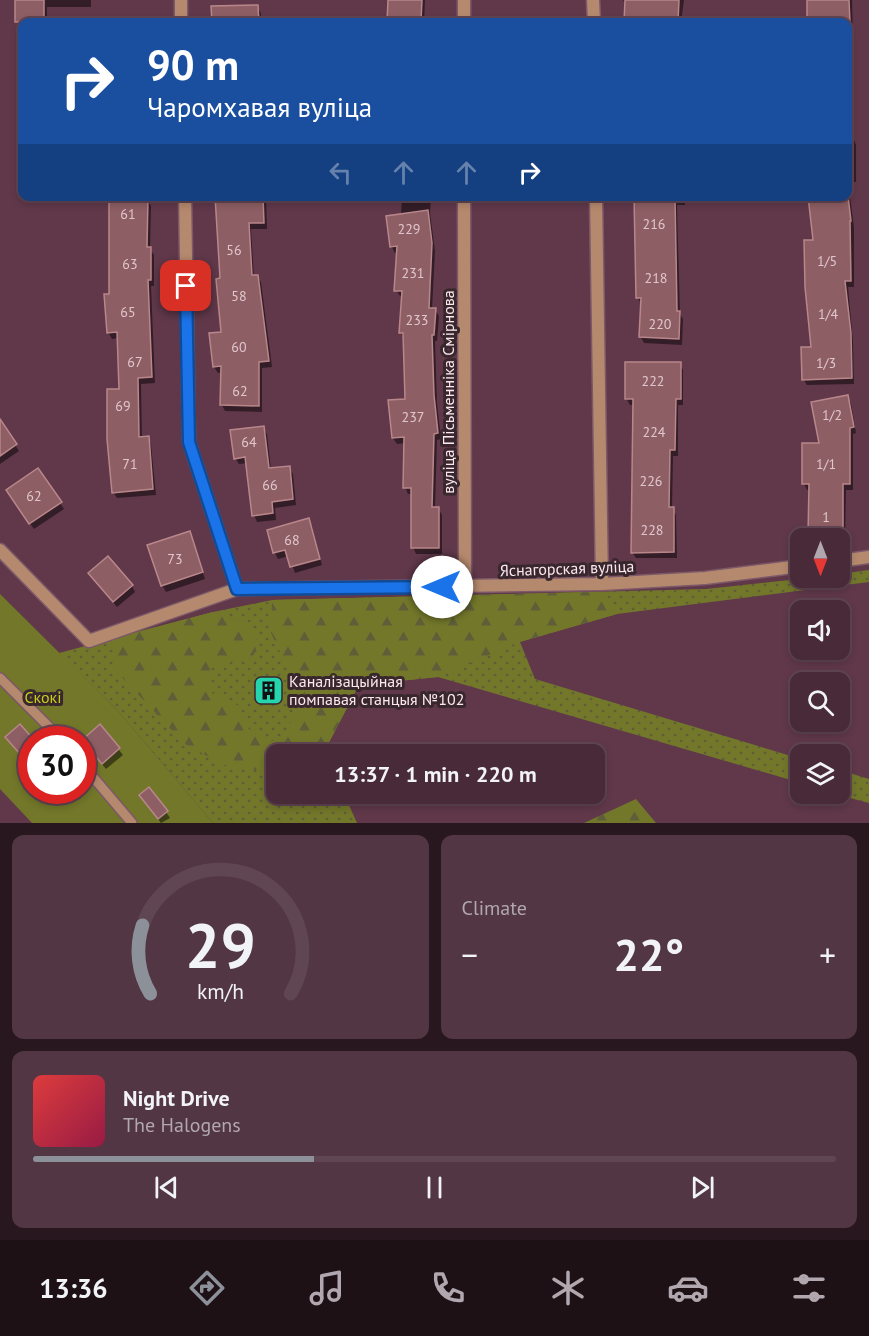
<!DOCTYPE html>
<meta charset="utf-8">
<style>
:root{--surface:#482a38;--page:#523643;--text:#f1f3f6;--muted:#b1a7ae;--line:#604653;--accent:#8c9099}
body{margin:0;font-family:"PT Sans",sans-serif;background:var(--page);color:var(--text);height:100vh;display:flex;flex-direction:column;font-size:22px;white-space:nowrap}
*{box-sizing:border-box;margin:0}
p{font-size:20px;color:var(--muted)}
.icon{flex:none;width:33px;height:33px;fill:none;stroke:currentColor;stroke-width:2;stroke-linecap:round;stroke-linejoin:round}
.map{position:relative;height:823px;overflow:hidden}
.side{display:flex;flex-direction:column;gap:12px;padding:12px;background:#28171f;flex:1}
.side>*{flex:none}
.top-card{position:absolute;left:18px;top:18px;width:834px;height:183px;border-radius:12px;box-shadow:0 3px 9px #0003,0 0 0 2px var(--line);background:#1a4fa0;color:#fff;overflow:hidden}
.needle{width:39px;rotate:180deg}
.fabs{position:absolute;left:790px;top:528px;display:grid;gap:12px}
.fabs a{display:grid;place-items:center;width:60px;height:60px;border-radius:12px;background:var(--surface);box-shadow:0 3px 9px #0003,0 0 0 2px var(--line);font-size:30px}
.speed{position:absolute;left:18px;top:726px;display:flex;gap:12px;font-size:30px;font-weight:700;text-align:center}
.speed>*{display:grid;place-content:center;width:78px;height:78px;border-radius:50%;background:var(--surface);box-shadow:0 3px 9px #0003,0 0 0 2px var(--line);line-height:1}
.speed .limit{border:9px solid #d22;background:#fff;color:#111}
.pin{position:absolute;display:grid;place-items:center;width:51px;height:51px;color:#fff;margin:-26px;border-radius:12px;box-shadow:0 3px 9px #0006}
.me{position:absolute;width:66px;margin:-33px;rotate:270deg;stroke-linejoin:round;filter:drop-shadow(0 0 4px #0008)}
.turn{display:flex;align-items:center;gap:21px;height:126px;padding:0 30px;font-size:27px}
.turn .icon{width:78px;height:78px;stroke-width:2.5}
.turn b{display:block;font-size:42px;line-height:51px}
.lanes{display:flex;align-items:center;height:57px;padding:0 30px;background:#0003;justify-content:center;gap:30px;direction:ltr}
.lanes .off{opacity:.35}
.big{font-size:45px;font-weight:800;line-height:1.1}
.side .tile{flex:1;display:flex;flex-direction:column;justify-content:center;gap:9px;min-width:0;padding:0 21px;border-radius:12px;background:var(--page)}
.side .dial{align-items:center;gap:0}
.dial svg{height:156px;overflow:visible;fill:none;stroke:var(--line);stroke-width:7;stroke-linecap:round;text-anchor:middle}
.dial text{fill:var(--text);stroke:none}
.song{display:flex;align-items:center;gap:18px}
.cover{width:72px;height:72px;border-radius:9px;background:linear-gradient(135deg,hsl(0 70% 55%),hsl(340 70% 35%))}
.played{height:6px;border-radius:3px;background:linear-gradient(90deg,var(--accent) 35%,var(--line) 35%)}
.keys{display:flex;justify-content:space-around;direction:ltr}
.heat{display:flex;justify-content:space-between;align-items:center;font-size:33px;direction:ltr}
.side .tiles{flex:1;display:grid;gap:12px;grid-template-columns:1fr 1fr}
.tile:last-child{grid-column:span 2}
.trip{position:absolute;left:266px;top:744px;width:339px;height:60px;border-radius:12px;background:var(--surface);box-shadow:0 3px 9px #0003,0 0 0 2px var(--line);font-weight:800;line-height:60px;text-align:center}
.tabs{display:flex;height:96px;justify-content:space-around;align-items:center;background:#1d1116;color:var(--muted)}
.tabs .icon{width:42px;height:42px}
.tabs .on{color:var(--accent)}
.tabs b{font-size:27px;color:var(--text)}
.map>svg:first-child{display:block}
.grass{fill:url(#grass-dots)}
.forest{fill:url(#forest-firs)}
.garden{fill:#72772a;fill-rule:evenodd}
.shadow{fill:#0007}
.building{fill:#8d5e63;stroke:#b9878b;stroke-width:1.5}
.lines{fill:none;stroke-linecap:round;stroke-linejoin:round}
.service-casing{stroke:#7c5868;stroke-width:12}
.minor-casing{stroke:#7c5868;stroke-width:15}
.service{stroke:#b5896d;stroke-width:9}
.minor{stroke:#b5896d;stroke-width:12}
.route-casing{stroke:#114b97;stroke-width:15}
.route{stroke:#1a73e8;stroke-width:10}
.labels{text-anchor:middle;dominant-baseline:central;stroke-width:6;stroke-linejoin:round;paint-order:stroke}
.number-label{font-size:14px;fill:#e1c6cd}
.street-label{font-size:16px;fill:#fde8f0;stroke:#39272e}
.poi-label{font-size:16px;fill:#fde8f0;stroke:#39272e;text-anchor:start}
.park-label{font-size:16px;fill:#c5ce19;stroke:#39272e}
</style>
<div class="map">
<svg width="869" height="823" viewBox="0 0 869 823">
<defs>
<pattern id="grass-dots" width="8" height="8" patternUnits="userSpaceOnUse" patternTransform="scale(1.5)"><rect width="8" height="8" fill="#72772a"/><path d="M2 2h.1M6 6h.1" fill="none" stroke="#5f5e39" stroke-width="1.8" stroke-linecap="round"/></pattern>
<pattern id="forest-firs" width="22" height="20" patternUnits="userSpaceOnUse" patternTransform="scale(1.5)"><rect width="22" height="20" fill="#72772a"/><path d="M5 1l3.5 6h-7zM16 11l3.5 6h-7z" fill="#5f5e39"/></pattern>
</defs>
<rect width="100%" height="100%" fill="#60384a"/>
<g class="grass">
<polygon points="869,570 869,582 617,614 520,642 535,679 801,759 801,783 438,677 359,685 325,750 327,754 276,754 276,794 344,794 357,823 213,823 118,711 59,653 213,612 272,600 706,589 808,578 840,578 840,574"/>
<polygon points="840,770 869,779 869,803 835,794 840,794"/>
</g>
<g class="forest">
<polygon points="594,592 617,614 519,642 438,677 359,685 325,750 318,754 276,754 276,773 224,765 185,744 115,670 114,638 213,612 246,623 258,642 253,657 210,666 212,693 239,706 248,728 268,744 287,731 297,707 291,675 271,633 272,600"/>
<polygon points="636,799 656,823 584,823"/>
</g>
<path class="garden" d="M0,594L118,711L213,823H32L0,789ZM32,740H82V790H32Z"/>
<g class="shadow">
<polygon points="17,0 91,0 91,7 47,7 47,22 22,22 22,28 20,28 17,22"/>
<polygon points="389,0 425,0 424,22 389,22"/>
<polygon points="623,0 684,0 681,22 626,22 627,7"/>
<polygon points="822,0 852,0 853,41 848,41 848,22 808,22 809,1"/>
<polygon points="257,6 261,13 261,22 213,22 213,7"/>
<polygon points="848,80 852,87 854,140 856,145 856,182 848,182 854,227 854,287 848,287 853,341 854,384 807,385 803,379 813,349 815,242 848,196"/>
<polygon points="216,196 266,196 267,229 251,229 254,277 257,276 261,282 272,367 262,368 262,412 225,411 222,405 222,372 218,373 214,367 223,333"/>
<polygon points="402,196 431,196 430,213 435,251 432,309 435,310 439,316 437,341 435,341 437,403 441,439 437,440 435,508 438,508 442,515 442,554 416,554 413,547 412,494 408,494 405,487 406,443 397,444 393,438 406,400 404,338 400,332 403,297 400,296 396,290 398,252 395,253 391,246 401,215"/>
<polygon points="632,196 685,196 685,205 677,205 680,314 683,319 682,345 644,343 641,337 641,304 638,298 635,202"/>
<polygon points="147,200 151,206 150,249 154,255 154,286 151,286 155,383 141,384 142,438 148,437 151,444 156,495 117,498 113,492 120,391 119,338 112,339 108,332 111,295"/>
<polygon points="680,364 683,370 683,405 678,405 678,456 673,456 672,509 676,515 677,558 636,558 632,552 635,405 630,405 626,398"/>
<polygon points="847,397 851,403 856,433 853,434 853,490 846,490 845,542 840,541 840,538 812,538 810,535 810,490 807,490 804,484 820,445"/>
<polygon points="3,426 19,451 0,464 0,427"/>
<polygon points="263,428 267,434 271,470 289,468 293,474 296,505 275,508 276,520 257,522 254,515 248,463 239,464 235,458"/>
<polygon points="11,497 60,503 64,509 34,529"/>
<polygon points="308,520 312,526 322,565 295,573 289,556 278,559 275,553"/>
<polygon points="189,533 205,579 166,592 162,585"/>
<polygon points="93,579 132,586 135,592 117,607"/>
<polygon points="100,726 123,755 106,769 87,746"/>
<polygon points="7,737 32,740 32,753 24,759"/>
<polygon points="145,801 166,812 170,818 161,823"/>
</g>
<g class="building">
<rect x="15" y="0" width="29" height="22"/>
<polygon points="388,0 422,0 421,22 387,22"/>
<polygon points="625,0 679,0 678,22 624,22"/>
<polygon points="807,0 849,0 850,22 807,22"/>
<polygon points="258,5 259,22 212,22 211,6"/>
<polygon points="215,196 263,196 264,223 249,223 252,275 258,275 269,361 259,362 259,406 220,405 221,366 213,367 209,333 221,332 216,279 220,278"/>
<polygon points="634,196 675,196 677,311 680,311 679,339 639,337 641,298 636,298"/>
<polygon points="808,196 848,196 851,221 850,221 851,281 845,281 851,333 852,378 802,380 801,347 811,347 805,287 804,240 813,240"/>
<polygon points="109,198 148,199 147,247 151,247 151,280 148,280 152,377 138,378 139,437 149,436 153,489 112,493 107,439 107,389 119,389 117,332 107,333 104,294 109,294"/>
<polygon points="428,210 432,243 429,308 436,308 434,335 432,335 434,395 438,433 434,434 432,507 439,507 439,548 411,548 411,488 403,488 404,437 392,438 388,400 405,399 403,333 399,333 402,291 394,291 397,246 390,247 386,216"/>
<polygon points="625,362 681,362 681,399 676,399 675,450 670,450 669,507 674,507 674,552 631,553 633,399 625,399"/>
<polygon points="848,395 854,427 850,428 850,484 843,484 843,536 808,535 809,484 802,484 802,443 819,443 811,402"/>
<polygon points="0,419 17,444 0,456"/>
<polygon points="264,426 269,468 290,466 293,499 272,502 273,513 252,516 245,457 234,459 230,430"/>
<polygon points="38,468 62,502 29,524 6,490"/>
<polygon points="309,518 320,559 290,567 285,550 273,553 267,530"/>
<polygon points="190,531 203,572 161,586 147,545"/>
<polygon points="108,556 133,585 113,602 88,573"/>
<polygon points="20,724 34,740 32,740 32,744 20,754 5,737"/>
<polygon points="100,724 120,748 102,764 82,740"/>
<polygon points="149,787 168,811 158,819 139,795"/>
</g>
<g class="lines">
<defs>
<g id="service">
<polyline points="0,678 62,740"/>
<polyline points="82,764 132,823"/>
</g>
<g id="minor">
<polyline points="181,0 181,22"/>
<polyline points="464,0 464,22"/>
<polyline points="593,0 594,22"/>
<polyline points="185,196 189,442 237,589"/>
<polyline points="464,196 465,587"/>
<polyline points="596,196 602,584"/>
<polyline points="0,550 89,641 237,589 602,584 705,578 801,566"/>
<polyline points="840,561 869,557"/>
</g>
</defs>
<use href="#service" class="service-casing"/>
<use href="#minor" class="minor-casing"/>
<use href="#service" class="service"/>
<use href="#minor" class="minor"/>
</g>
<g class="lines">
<defs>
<polyline id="route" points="186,286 189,442 237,589 442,587"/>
</defs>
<use href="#route" class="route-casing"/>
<use href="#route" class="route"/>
</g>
<defs>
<symbol id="building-square" viewBox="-11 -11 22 22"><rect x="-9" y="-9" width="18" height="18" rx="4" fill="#24d5ae" stroke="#39272e"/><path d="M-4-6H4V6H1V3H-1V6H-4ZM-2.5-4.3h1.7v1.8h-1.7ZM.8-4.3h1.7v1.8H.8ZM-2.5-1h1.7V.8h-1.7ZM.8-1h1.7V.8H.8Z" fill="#111"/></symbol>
</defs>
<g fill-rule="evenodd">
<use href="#building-square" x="252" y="674" width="33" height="33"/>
</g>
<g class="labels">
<g class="number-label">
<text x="128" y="214">61</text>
<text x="654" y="224">216</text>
<text x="409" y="229">229</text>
<text x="234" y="250">56</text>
<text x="827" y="261">1/5</text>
<text x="130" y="264">63</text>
<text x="413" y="273">231</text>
<text x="656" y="278">218</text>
<text x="239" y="296">58</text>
<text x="128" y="312">65</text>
<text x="828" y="314">1/4</text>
<text x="417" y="320">233</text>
<text x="660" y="324">220</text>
<text x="239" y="347">60</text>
<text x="135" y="362">67</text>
<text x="826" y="363">1/3</text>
<text x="653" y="381">222</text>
<text x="240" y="391">62</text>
<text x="123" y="406">69</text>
<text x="832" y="415">1/2</text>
<text x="413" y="417">237</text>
<text x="654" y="432">224</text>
<text x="249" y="442">64</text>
<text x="130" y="464">71</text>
<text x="826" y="464">1/1</text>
<text x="651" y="481">226</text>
<text x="270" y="485">66</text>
<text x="34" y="496">62</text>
<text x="826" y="517">1</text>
<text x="652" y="530">228</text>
<text x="292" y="540">68</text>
<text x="175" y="559">73</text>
</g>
<g class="street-label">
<text transform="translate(448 392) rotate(-90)">вуліца Пісьменніка Смірнова</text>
<text transform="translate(567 568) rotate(-2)">Яснагорская вуліца</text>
</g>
<g class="poi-label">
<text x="289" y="681">Каналізацыйная<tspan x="289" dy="18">помпавая станцыя №102</tspan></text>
</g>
<g class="park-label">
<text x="43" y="697">Скокі</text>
</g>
</g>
</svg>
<div class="fabs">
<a><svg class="needle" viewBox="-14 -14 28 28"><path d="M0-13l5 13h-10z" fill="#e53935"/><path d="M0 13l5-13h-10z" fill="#b1a7ae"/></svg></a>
<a><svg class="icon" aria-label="sound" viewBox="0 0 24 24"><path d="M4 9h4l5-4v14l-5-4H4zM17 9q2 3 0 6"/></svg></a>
<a><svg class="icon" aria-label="search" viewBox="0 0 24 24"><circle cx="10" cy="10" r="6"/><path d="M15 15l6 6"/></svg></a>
<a><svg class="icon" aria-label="layers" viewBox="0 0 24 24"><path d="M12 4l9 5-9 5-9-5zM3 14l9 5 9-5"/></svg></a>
</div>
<div class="speed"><div class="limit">30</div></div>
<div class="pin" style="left:186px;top:286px;background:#d93025"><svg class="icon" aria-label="arrive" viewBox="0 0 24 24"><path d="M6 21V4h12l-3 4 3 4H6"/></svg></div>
<svg class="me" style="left:442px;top:587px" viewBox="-20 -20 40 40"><circle r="19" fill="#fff"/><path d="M0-13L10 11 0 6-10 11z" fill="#1a73e8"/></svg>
<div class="trip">13:37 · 1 min · 220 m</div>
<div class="top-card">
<div class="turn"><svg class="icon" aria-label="right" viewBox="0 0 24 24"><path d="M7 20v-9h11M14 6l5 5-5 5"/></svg><div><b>90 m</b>Чаромхавая вуліца</div></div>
<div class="lanes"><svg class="icon off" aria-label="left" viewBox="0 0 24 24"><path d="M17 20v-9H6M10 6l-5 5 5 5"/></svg><svg class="icon off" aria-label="ahead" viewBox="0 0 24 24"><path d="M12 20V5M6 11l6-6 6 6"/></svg><svg class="icon off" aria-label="ahead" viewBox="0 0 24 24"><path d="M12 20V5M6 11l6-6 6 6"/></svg><svg class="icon" aria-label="right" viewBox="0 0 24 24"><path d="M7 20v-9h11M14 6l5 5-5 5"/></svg></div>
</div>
</div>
<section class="side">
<div class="tiles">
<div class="tile dial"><svg viewBox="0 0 100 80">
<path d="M14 69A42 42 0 1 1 86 69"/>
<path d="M14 69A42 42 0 0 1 10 34" stroke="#8c9099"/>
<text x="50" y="56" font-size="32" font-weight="700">29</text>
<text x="50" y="72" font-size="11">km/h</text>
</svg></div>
<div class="tile"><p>Climate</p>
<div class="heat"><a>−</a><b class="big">22°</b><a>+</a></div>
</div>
<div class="tile">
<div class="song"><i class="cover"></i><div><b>Night Drive</b><p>The Halogens</p></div></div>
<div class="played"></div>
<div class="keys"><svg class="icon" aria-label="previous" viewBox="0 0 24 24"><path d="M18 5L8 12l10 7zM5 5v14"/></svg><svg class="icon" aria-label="pause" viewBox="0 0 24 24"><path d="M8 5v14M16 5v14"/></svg><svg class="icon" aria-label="next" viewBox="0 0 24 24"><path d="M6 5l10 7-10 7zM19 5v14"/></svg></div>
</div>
</div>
</section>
<nav class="tabs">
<b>13:36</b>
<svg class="icon on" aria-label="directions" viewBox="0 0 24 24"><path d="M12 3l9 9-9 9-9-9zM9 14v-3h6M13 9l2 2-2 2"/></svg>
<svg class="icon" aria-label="music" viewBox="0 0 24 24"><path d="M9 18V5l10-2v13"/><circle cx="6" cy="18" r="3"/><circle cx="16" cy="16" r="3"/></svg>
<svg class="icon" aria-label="phone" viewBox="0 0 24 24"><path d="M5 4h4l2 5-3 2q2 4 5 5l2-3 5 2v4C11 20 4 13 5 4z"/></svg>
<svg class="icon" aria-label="climate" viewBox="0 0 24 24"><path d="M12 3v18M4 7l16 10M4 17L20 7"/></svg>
<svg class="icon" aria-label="car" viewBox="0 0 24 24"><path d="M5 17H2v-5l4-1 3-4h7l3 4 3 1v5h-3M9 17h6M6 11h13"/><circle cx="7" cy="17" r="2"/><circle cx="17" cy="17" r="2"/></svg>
<svg class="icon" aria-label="filters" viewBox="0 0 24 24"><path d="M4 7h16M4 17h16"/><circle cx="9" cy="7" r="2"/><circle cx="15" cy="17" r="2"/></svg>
</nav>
